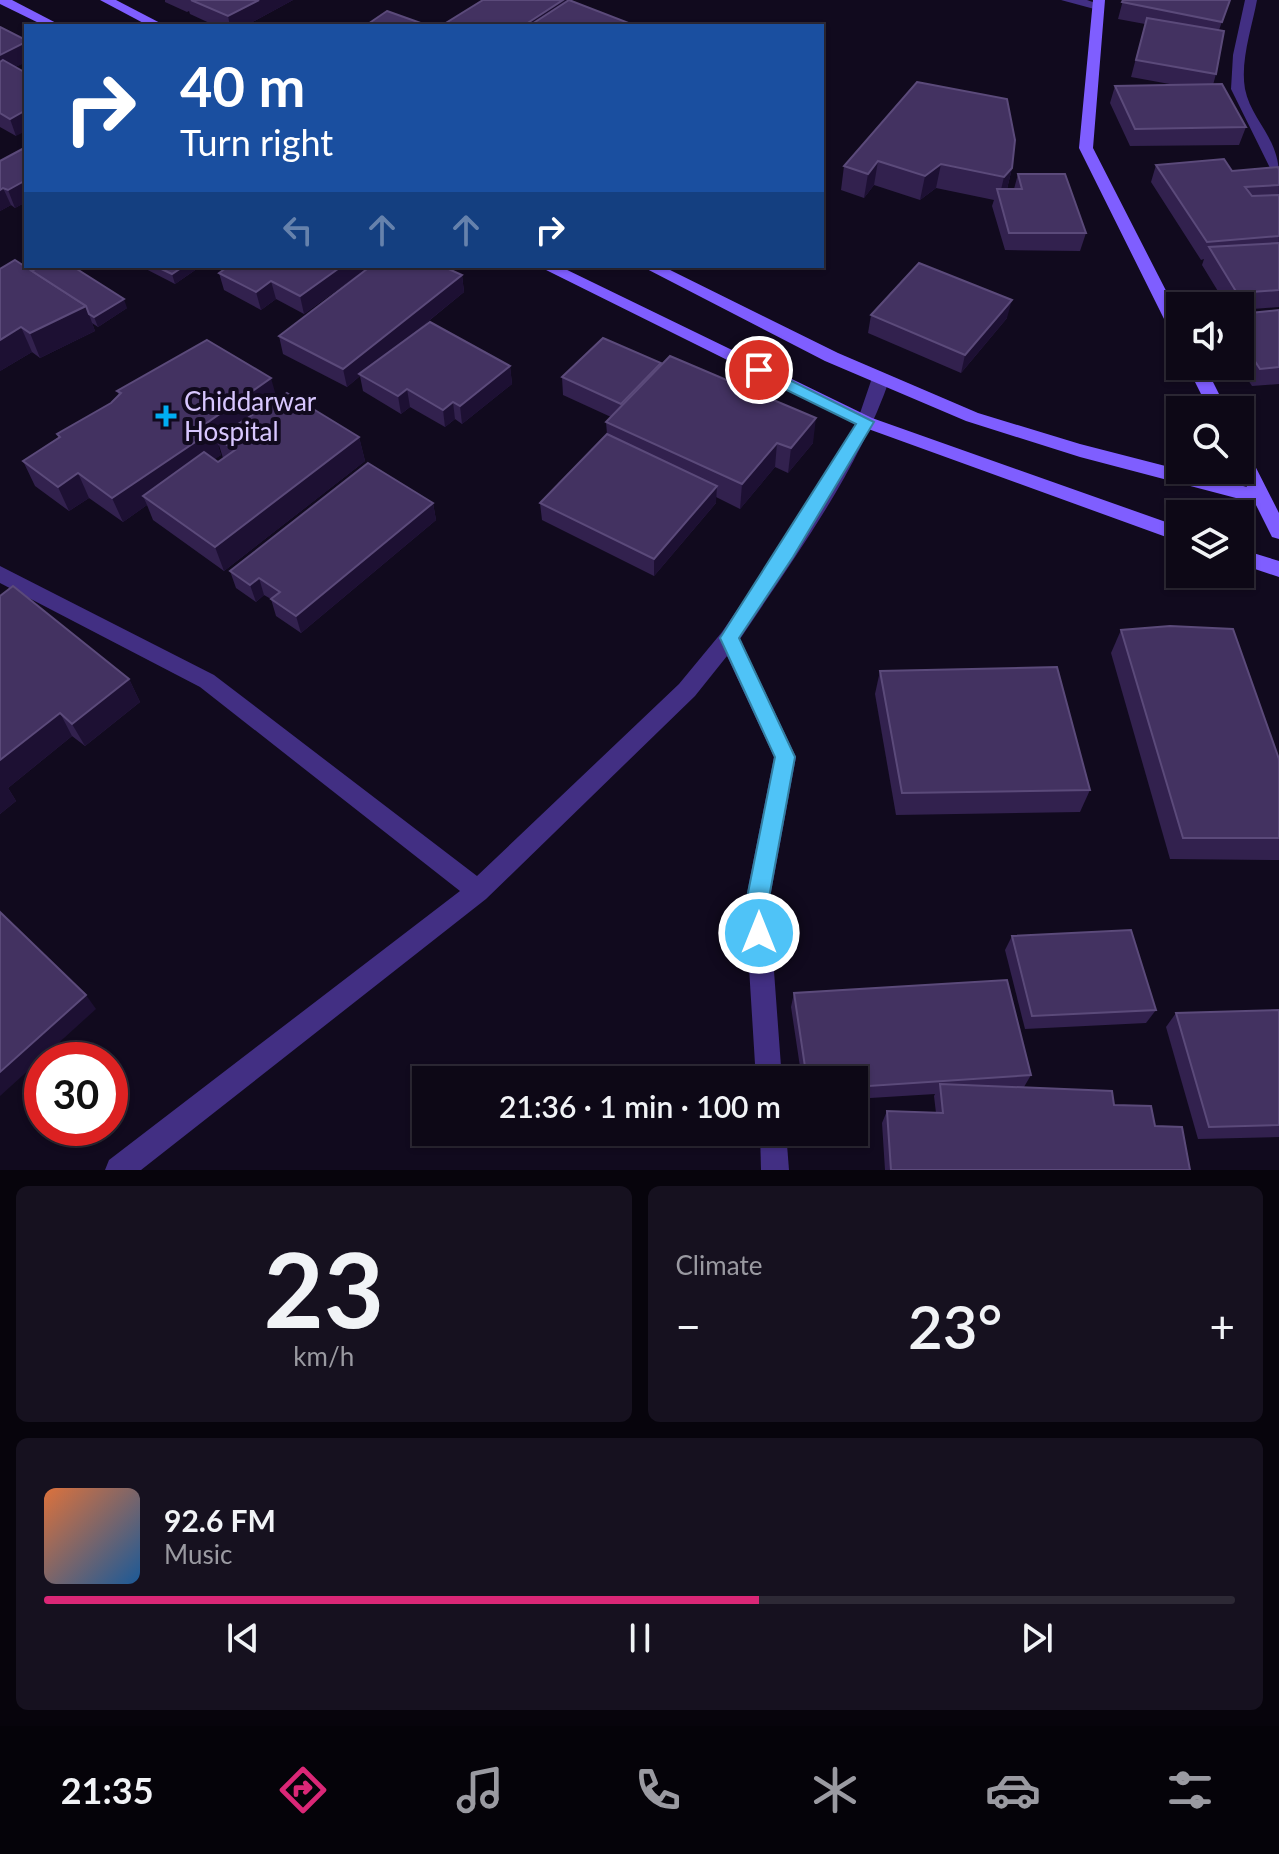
<!DOCTYPE html>
<meta charset="utf-8">
<style>
:root{--surface:#0d0816;--page:#16111f;--text:#f1f3f6;--muted:#9a9aa1;--line:#2d2935;--accent:#db2777}
body{margin:0;font-family:Lato,sans-serif;background:var(--page);color:var(--text);height:100vh;display:flex;flex-direction:column;font-size:30px;white-space:nowrap}
*{box-sizing:border-box;margin:0}
p{font-size:26px;color:var(--muted)}
.icon{flex:none;width:44px;height:44px;fill:none;stroke:currentColor;stroke-width:2;stroke-linecap:round;stroke-linejoin:round}
.map{position:relative;height:1170px;overflow:hidden}
.side{display:flex;flex-direction:column;gap:16px;padding:16px;background:#07040c;flex:1}
.side>*{flex:none}
.hud{position:absolute;left:24px;top:24px;width:800px;height:244px;border-radius:0px;box-shadow:0 2px 6px #0004,0 0 0 2px var(--line);background:#1a4fa0;color:#fff;overflow:hidden}
.fabs{position:absolute;left:1166px;top:292px;display:grid;gap:16px}
.fabs a{display:grid;place-items:center;width:88px;height:88px;border-radius:0px;background:var(--surface);box-shadow:0 2px 6px #0004,0 0 0 2px var(--line);font-size:40px}
.speed{position:absolute;left:24px;top:1042px;display:flex;gap:16px;font-size:40px;font-weight:700;text-align:center}
.speed>*{display:grid;place-content:center;width:104px;height:104px;border-radius:50%;background:var(--surface);box-shadow:0 2px 6px #0004,0 0 0 2px var(--line);line-height:1}
.speed .limit{border:12px solid #d22;background:#fff;color:#111}
.pin{position:absolute;display:grid;place-items:center;width:68px;height:68px;color:#fff;margin:-34px;border:4px solid #fff;border-radius:50%;box-shadow:0 2px 8px #0007}
.me{position:absolute;width:88px;margin:-44px;rotate:0deg;stroke-linejoin:round;filter:drop-shadow(0 0 6px #0008)}
.turn{display:flex;align-items:center;gap:28px;height:168px;padding:0 24px;font-size:36px}
.turn .icon{width:104px;height:104px;stroke-width:2.5}
.turn b{display:block;font-size:56px;line-height:68px}
.lanes{display:flex;align-items:center;height:76px;padding:0 24px;background:#0003;justify-content:center;gap:40px;direction:ltr}
.lanes .off{opacity:.35}
.big{font-size:60px;font-weight:600;line-height:1.1}
.side .tile{flex:1;display:flex;flex-direction:column;justify-content:center;gap:12px;min-width:0;padding:0 28px;border-radius:12px;background:var(--page)}
.side .dial{align-items:center;gap:0}
.dial b{font-size:104px;line-height:1}
.song{display:flex;align-items:center;gap:24px}
.cover{width:96px;height:96px;border-radius:12px;background:linear-gradient(135deg,hsl(20 70% 55%),hsl(210 70% 35%))}
.played{height:8px;border-radius:4px;background:linear-gradient(90deg,var(--accent) 60%,var(--line) 60%)}
.keys{display:flex;justify-content:space-around;direction:ltr}
.heat{display:flex;justify-content:space-between;align-items:center;font-size:44px;direction:ltr}
.side .tiles{flex:1;display:grid;gap:16px;grid-template-columns:1fr 1fr}
.tile:last-child{grid-column:span 2}
.trip{position:absolute;left:412px;top:1066px;width:456px;height:80px;border-radius:0px;background:var(--surface);box-shadow:0 2px 6px #0004,0 0 0 2px var(--line);font-weight:600;line-height:80px;text-align:center}
.tabs{display:flex;height:128px;justify-content:space-around;align-items:center;background:#050309;color:var(--muted)}
.tabs .icon{width:56px;height:56px}
.tabs .selected{color:var(--accent)}
.tabs b{font-size:36px;color:var(--text)}
.map>svg:first-child{display:block}
.lines{fill:none;stroke-linecap:round;stroke-linejoin:round}
.street{fill:#422f83;fill-rule:evenodd}
.secondary{fill:#7f5eff;fill-rule:evenodd}
.wall{fill:#32214e;fill-rule:evenodd}
.shaded-wall{fill:#1d1033}
.building{fill:#433261;stroke:#5b4a7a;stroke-width:2}
.route{fill:#4fc3f7;stroke:#337fa1;stroke-width:2}
.poi-dot{fill:#00aef2;stroke:#110a1e;stroke-width:3}
.labels{text-anchor:middle;dominant-baseline:central;stroke-width:8;stroke-linejoin:round;paint-order:stroke}
.poi-label{font-size:26px;fill:#d8c7ff;stroke:#110a1e;text-anchor:start}
</style>
<div class="map">
<svg width="1279" height="1170" viewBox="0 0 1279 1170">
<rect width="100%" height="100%" fill="#110a1e"/>
<g class="lines">
<g class="street">
<polygon points="1061,0 1087,0 1104,6 1098,10"/>
<path d="M1245,0H1257C1252,27 1240,61 1245,89C1251,120 1279,137 1279,176L1272,172L1231,89L1233,55Z"/>
<path d="M881,372L890,378C859,470 794,558 740,639L796,757L769,903L782,1080H756L745,903L774,757L727,656L695,696L486,899L141,1170H105L109,1160L460,891L200,687L0,583V566L214,675L477,876L679,684L722,632L780,547L857,422L872,378Z"/>
<polygon points="760,1132 786,1132 789,1170 761,1170"/>
</g>
<g class="secondary">
<polygon points="0,0 12,0 62,26 45,26 0,4"/>
<polygon points="100,0 116,0 166,26 149,26"/>
<polygon points="1093,0 1105,0 1093,148 1180,318 1180,341 1172,335 1079,148"/>
<polygon points="538,266 559,266 872,418 1180,527 1180,542 860,426"/>
<polygon points="641,266 662,266 838,353 978,413 1080,444 1247,487 1238,470 1240,449 1247,450 1279,513 1279,539 1272,537 1255,503 1080,457 966,421 825,361"/>
<polygon points="1187,366 1205,366 1227,410 1209,410"/>
<polygon points="1240,549 1279,561 1279,577 1240,564"/>
</g>
</g>
<g class="wall">
<polygon points="165,0 293,0 245,26 216,26 190,14 189,11 187,12 165,2"/>
<polygon points="1123,0 1230,0 1219,30 1216,74 1213,85 1246,127 1239,145 1130,146 1110,103 1115,86 1175,85 1131,77 1145,24 1118,19"/>
<polygon points="0,27 26,40 26,62 15,67 16,136 0,127"/>
<polygon points="917,82 1012,168 1007,189 1014,189 1018,174 1086,233 1080,251 1005,250 992,206 994,200 936,188 920,200 874,185 864,198 841,190 844,166"/>
<polygon points="26,147 26,202 15,208 11,205 0,211 0,161"/>
<polygon points="1156,165 1232,171 1279,169 1279,307 1240,310 1240,306 1227,306 1202,265 1204,259 1201,260 1151,182"/>
<polygon points="140,266 201,266 175,284"/>
<polygon points="370,266 304,314 276,299 261,310 224,290 219,273"/>
<polygon points="32,271 127,308 98,327 92,323 95,331 40,358 32,352 0,371"/>
<polygon points="462,275 464,292 408,338 510,366 512,384 462,424 455,419 445,427 410,407 401,414 363,391 360,376 347,387 283,354 279,336"/>
<polygon points="1279,310 1279,384 1252,386 1239,366 1240,314"/>
<polygon points="871,315 1007,318 961,373 868,333"/>
<polygon points="661,365 813,443 788,473 775,467 740,509 716,497 716,503 654,576 542,520 540,503 607,434 606,422 611,417 563,395 562,377"/>
<path d="M117,391L277,399L359,437L365,461L224,571L153,520L147,505L123,522L89,498L69,511L35,486L23,461L59,437L57,434L111,403L119,395ZM219,445L223,458L218,462L214,459L221,455L218,446Z"/>
<polygon points="433,503 436,520 301,633 276,616 271,599 264,595 256,602 236,588 230,571"/>
<polygon points="0,596 129,679 140,702 85,746 72,736 8,788 16,801 0,814"/>
<polygon points="1121,630 1279,759 1279,860 1170,859 1111,653"/>
<polygon points="880,671 1090,790 1080,812 896,815 875,694"/>
<polygon points="1012,936 1156,1010 1146,1023 1025,1029 1005,950"/>
<polygon points="794,993 1031,1075 1024,1087 1114,1105 1155,1126 1190,1170 885,1170 882,1123 887,1111 936,1113 934,1096 935,1094 854,1099 854,1080 802,1080 791,1007"/>
<polygon points="1279,1010 1279,1137 1198,1139 1166,1027 1176,1013"/>
</g>
<g class="shaded-wall">
<polygon points="259,0 293,0 245,26 230,26 228,16"/>
<polygon points="563,0 573,0 574,10 550,26 523,26"/>
<polygon points="26,42 26,62 0,75 0,55"/>
<polygon points="26,110 26,131 16,136 10,119"/>
<polygon points="878,161 874,185 864,198 868,174"/>
<polygon points="941,164 936,188 920,200 925,176"/>
<polygon points="1012,168 1006,193 999,198 1004,177"/>
<polygon points="26,180 26,202 15,208 8,190"/>
<polygon points="3,188 11,205 0,211 0,190"/>
<polygon points="184,266 201,266 175,284 172,274"/>
<polygon points="342,266 370,266 304,314 300,296"/>
<polygon points="462,275 464,292 362,375 359,374 360,376 347,387 343,369"/>
<polygon points="271,281 276,299 261,310 256,292"/>
<polygon points="124,299 127,308 98,327 94,317"/>
<polygon points="1012,300 1007,318 961,373 965,355"/>
<polygon points="86,306 95,331 40,358 30,333"/>
<polygon points="21,327 32,352 0,371 0,340"/>
<polygon points="661,363 661,381 621,421 621,404"/>
<polygon points="510,366 512,384 462,424 460,406"/>
<polygon points="271,378 278,403 216,438 221,455 152,502 143,496 147,505 123,522 112,498 204,425"/>
<polygon points="407,389 410,407 401,414 398,396"/>
<polygon points="453,402 455,419 445,427 443,410"/>
<polygon points="816,418 813,443 788,473 791,448"/>
<polygon points="359,437 365,461 224,571 215,547"/>
<polygon points="777,443 775,467 740,509 742,484"/>
<polygon points="78,473 89,498 69,511 58,487"/>
<polygon points="717,486 716,503 654,576 654,559"/>
<polygon points="433,503 436,520 301,633 296,616"/>
<polygon points="259,578 264,595 256,602 250,585"/>
<polygon points="129,679 140,702 85,746 72,724"/>
<polygon points="60,713 72,736 8,788 16,801 0,814 0,760"/>
<polygon points="86,995 96,1009 0,1096 0,1072"/>
</g>
<g class="building">
<polygon points="191,0 259,0 228,16"/>
<polygon points="483,0 563,0 523,26 441,26"/>
<polygon points="569,0 634,25 632,26 529,26"/>
<polygon points="1123,0 1230,0 1222,22 1122,2"/>
<polygon points="387,11 429,26 365,26"/>
<polygon points="1147,18 1224,31 1216,74 1136,60"/>
<polygon points="0,27 26,40 26,42 0,55"/>
<polygon points="3,60 26,73 26,110 10,119 0,113 0,62"/>
<polygon points="917,82 1007,99 1015,140 1012,168 1004,177 941,164 925,176 878,161 868,174 844,166"/>
<polygon points="1222,84 1246,127 1135,129 1115,86"/>
<polygon points="26,147 26,180 8,190 3,188 0,190 0,161"/>
<polygon points="1224,159 1232,171 1278,167 1279,169 1279,185 1245,187 1252,196 1279,195 1279,236 1207,242 1156,165"/>
<polygon points="1018,174 1065,174 1086,233 1009,233 997,189 1022,189"/>
<polygon points="1279,243 1279,290 1237,293 1209,247"/>
<polygon points="15,260 86,306 30,333 21,327 0,340 0,269"/>
<polygon points="919,263 1012,300 965,355 871,315"/>
<polygon points="41,266 72,266 124,299 94,317 89,314 86,306 32,271"/>
<polygon points="155,266 184,266 172,274"/>
<polygon points="229,266 342,266 300,296 271,281 256,292 219,273"/>
<polygon points="371,266 442,266 462,275 343,369 279,336"/>
<polygon points="1279,310 1279,367 1260,369 1240,338 1240,314"/>
<polygon points="430,322 510,366 460,406 453,402 443,410 407,389 398,396 359,374"/>
<polygon points="603,338 661,363 621,404 562,377"/>
<polygon points="207,340 271,378 204,425 213,430 112,498 78,473 58,487 23,461 60,437 57,434 111,403 121,393 117,391"/>
<polygon points="670,356 816,418 791,448 777,443 742,484 606,422"/>
<polygon points="287,393 359,437 215,547 143,496 204,452 218,462 235,450 216,438"/>
<polygon points="607,434 717,486 654,559 540,503"/>
<polygon points="368,463 433,503 296,616 271,599 280,592 259,578 250,585 230,571"/>
<polygon points="13,586 129,679 72,724 60,713 0,760 0,596"/>
<polygon points="1170,626 1233,629 1279,759 1279,838 1183,838 1121,630"/>
<polygon points="1057,667 1090,790 902,793 880,671"/>
<polygon points="0,912 86,995 0,1072"/>
<polygon points="1131,930 1156,1010 1032,1016 1012,936"/>
<polygon points="1007,980 1031,1075 854,1087 854,1080 807,1080 794,993"/>
<polygon points="1279,1010 1279,1125 1209,1127 1176,1013"/>
<polygon points="940,1084 1112,1091 1114,1105 1151,1106 1155,1126 1182,1127 1190,1170 891,1170 887,1111 943,1113"/>
</g>
<polygon class="route" points="759,365 874,422 793,557 739,638 795,757 768,903 770,933 767,940 759,943 751,940 746,903 775,757 720,638 856,424 754,374 751,370"/>
<path class="poi-dot" d="M162 404h8v8h8v8h-8v8h-8v-8h-8v-8h8z"/>
<g class="labels">
<g class="poi-label">
<text x="184" y="401">Chiddarwar<tspan x="184" dy="30">Hospital</tspan></text>
</g>
</g>
</svg>
<div class="fabs">
<a><svg class="icon" aria-label="sound" viewBox="0 0 24 24"><path d="M4 9h4l5-4v14l-5-4H4zM17 9q2 3 0 6"/></svg></a>
<a><svg class="icon" aria-label="search" viewBox="0 0 24 24"><circle cx="10" cy="10" r="6"/><path d="M15 15l6 6"/></svg></a>
<a><svg class="icon" aria-label="layers" viewBox="0 0 24 24"><path d="M12 4l9 5-9 5-9-5zM3 14l9 5 9-5"/></svg></a>
</div>
<div class="speed"><div class="limit">30</div></div>
<div class="pin" style="left:759px;top:370px;background:#d93025"><svg class="icon" aria-label="arrive" viewBox="0 0 24 24"><path d="M6 21V4h12l-3 4 3 4H6"/></svg></div>
<svg class="me" style="left:759px;top:933px" viewBox="-20 -20 40 40"><circle r="17" fill="#4fc3f7" stroke="#fff" stroke-width="3"/><path d="M0-11L8 9 0 5-8 9z" fill="#fff"/></svg>
<div class="trip">21:36 · 1 min · 100 m</div>
<div class="hud">
<div class="turn"><svg class="icon" aria-label="right" viewBox="0 0 24 24"><path d="M7 20v-9h11M14 6l5 5-5 5"/></svg><div><b>40 m</b>Turn right</div></div>
<div class="lanes"><svg class="icon off" aria-label="left" viewBox="0 0 24 24"><path d="M17 20v-9H6M10 6l-5 5 5 5"/></svg><svg class="icon off" aria-label="ahead" viewBox="0 0 24 24"><path d="M12 20V5M6 11l6-6 6 6"/></svg><svg class="icon off" aria-label="ahead" viewBox="0 0 24 24"><path d="M12 20V5M6 11l6-6 6 6"/></svg><svg class="icon" aria-label="right" viewBox="0 0 24 24"><path d="M7 20v-9h11M14 6l5 5-5 5"/></svg></div>
</div>
</div>
<section class="side">
<div class="tiles">
<div class="tile dial"><b>23</b><p>km/h</p></div>
<div class="tile"><p>Climate</p>
<div class="heat"><a>−</a><b class="big">23°</b><a>+</a></div>
</div>
<div class="tile">
<div class="song"><i class="cover"></i><div><b>92.6 FM</b><p>Music</p></div></div>
<div class="played"></div>
<div class="keys"><svg class="icon" aria-label="previous" viewBox="0 0 24 24"><path d="M18 5L8 12l10 7zM5 5v14"/></svg><svg class="icon" aria-label="pause" viewBox="0 0 24 24"><path d="M8 5v14M16 5v14"/></svg><svg class="icon" aria-label="next" viewBox="0 0 24 24"><path d="M6 5l10 7-10 7zM19 5v14"/></svg></div>
</div>
</div>
</section>
<nav class="tabs">
<b>21:35</b>
<svg class="icon selected" aria-label="directions" viewBox="0 0 24 24"><path d="M12 3l9 9-9 9-9-9zM9 14v-3h6M13 9l2 2-2 2"/></svg>
<svg class="icon" aria-label="music" viewBox="0 0 24 24"><path d="M9 18V5l10-2v13"/><circle cx="6" cy="18" r="3"/><circle cx="16" cy="16" r="3"/></svg>
<svg class="icon" aria-label="phone" viewBox="0 0 24 24"><path d="M5 4h4l2 5-3 2q2 4 5 5l2-3 5 2v4C11 20 4 13 5 4z"/></svg>
<svg class="icon" aria-label="climate" viewBox="0 0 24 24"><path d="M12 3v18M4 7l16 10M4 17L20 7"/></svg>
<svg class="icon" aria-label="car" viewBox="0 0 24 24"><path d="M5 17H2v-5l4-1 3-4h7l3 4 3 1v5h-3M9 17h6M6 11h13"/><circle cx="7" cy="17" r="2"/><circle cx="17" cy="17" r="2"/></svg>
<svg class="icon" aria-label="filters" viewBox="0 0 24 24"><path d="M4 7h16M4 17h16"/><circle cx="9" cy="7" r="2"/><circle cx="15" cy="17" r="2"/></svg>
</nav>
